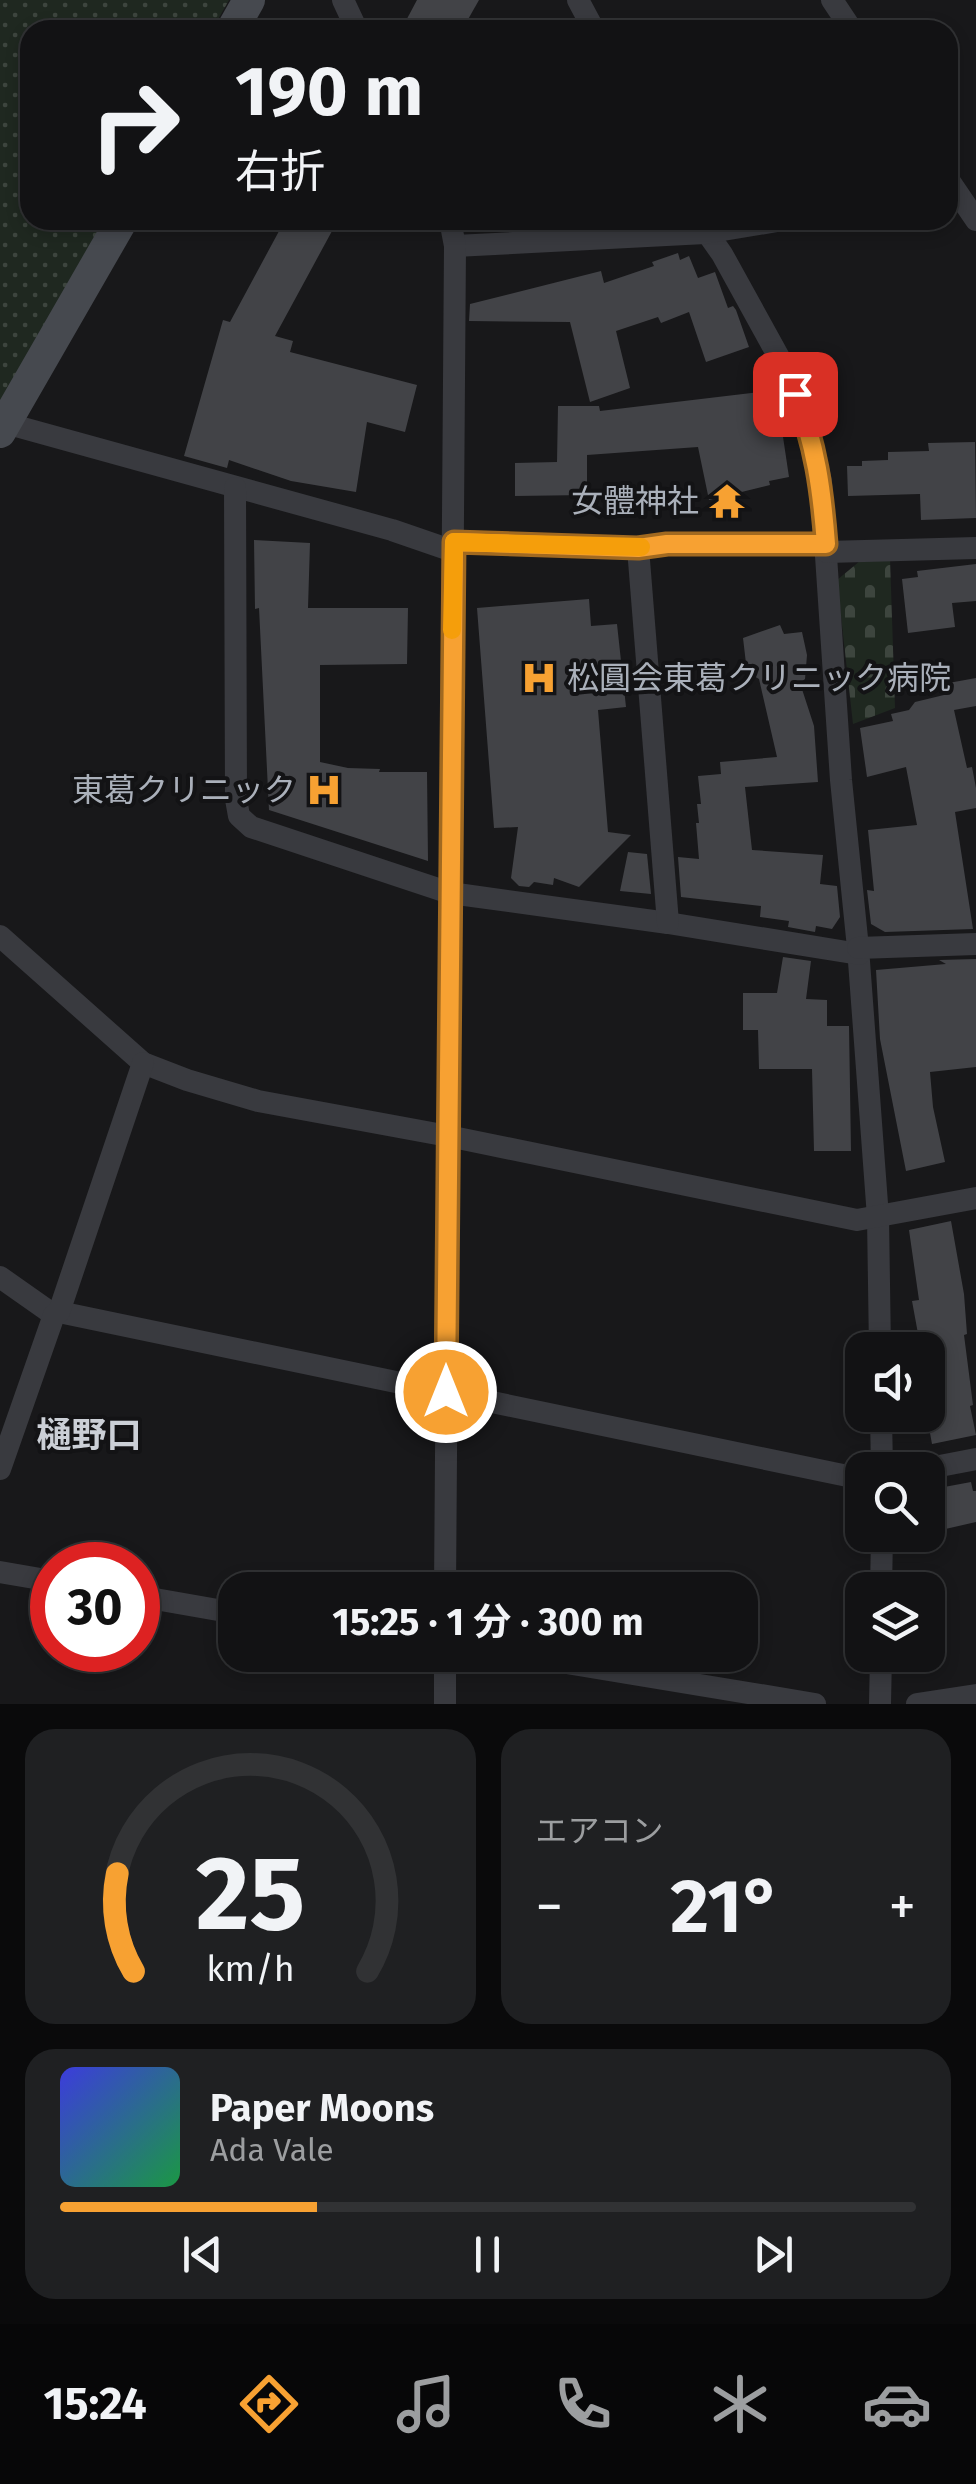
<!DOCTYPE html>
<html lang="ja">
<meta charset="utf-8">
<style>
:root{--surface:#121214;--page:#1f2022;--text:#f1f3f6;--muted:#9c9ea0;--line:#313234;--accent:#f7a132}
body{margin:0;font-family:"Fira Sans","Noto Sans JP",sans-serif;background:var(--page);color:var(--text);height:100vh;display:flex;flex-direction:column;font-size:38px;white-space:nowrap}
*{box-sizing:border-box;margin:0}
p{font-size:32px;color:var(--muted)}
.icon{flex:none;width:55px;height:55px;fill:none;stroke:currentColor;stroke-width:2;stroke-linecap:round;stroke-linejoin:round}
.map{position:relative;height:1704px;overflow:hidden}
.side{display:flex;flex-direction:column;gap:25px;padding:25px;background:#0a0a0b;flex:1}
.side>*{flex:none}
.hud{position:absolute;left:20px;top:20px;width:938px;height:210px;border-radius:30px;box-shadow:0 5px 15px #0003,0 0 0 2px var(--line);background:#121214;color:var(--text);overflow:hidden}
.controls{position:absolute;left:845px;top:1332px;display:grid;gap:20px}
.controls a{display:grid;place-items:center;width:100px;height:100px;border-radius:20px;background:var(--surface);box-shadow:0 5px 15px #0003,0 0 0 2px var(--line);font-size:50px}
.speed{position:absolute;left:30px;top:1542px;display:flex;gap:20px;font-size:50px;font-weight:700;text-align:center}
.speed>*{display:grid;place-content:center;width:130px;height:130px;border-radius:50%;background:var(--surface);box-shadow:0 5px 15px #0003,0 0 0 2px var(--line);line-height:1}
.speed .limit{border:15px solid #d22;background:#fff;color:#111}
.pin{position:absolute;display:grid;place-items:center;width:85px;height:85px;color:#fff;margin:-42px;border-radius:20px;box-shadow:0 5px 15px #0006}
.me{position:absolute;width:110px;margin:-55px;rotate:0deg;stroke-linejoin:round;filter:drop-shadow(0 0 8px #0008)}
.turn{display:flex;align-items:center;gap:35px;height:210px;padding:0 50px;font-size:45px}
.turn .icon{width:130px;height:130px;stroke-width:2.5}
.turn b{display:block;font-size:70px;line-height:85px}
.big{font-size:75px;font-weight:700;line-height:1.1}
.side .card{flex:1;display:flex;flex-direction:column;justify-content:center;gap:15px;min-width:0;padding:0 35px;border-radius:30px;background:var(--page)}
.side .dial{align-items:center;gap:0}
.dial svg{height:260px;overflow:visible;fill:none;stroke:var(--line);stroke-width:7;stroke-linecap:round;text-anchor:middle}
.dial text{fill:var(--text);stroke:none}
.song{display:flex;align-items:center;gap:30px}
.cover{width:120px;height:120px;border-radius:15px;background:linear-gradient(135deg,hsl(240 70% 55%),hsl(140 70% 35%))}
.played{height:10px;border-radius:5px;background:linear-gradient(90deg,var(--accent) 30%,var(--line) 30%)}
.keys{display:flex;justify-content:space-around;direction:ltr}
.heat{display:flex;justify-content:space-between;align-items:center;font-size:55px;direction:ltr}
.side .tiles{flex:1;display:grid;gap:25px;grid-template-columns:1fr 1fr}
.card:last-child{grid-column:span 2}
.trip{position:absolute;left:218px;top:1572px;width:540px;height:100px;border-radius:30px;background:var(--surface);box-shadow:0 5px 15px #0003,0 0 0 2px var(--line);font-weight:700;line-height:100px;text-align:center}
.menu{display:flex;height:160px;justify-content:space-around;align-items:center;background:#070708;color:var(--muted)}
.menu .icon{width:70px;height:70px}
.menu .selected{color:var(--accent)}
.menu b{font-size:45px;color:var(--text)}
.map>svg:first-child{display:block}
.grass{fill:url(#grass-dots)}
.cemetery{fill:url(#cemetery-stones)}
.building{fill:#424347}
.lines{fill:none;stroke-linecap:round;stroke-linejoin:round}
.street{stroke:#393a3f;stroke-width:22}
.secondary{stroke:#46494f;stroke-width:32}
.route-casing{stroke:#a16920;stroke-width:25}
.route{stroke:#f7a132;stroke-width:18}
.slow{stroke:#f59e0b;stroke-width:18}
.labels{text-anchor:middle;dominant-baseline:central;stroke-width:8;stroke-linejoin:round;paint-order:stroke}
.poi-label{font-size:32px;fill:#aab0ba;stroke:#131315;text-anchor:end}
.neighbourhood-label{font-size:35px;font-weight:bold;fill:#cbcfd6;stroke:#131315}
</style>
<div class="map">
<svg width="976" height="1704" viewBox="0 0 976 1704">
<defs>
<pattern id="grass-dots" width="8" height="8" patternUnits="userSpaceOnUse" patternTransform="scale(2.5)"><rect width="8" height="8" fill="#1f2820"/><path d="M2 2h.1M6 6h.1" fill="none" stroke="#3d453e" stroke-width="1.8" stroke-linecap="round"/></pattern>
<pattern id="cemetery-stones" width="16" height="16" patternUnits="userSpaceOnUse" patternTransform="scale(2.5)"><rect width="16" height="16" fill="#1f2820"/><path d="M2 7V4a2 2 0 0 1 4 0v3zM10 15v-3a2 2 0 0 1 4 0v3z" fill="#3d453e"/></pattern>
</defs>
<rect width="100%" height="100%" fill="#18181a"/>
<polygon class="grass" points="0,0 229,0 212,30 30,30 30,220 105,220 0,405"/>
<polygon class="cemetery" points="890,559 895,708 853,724 837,580 860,561"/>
<g class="building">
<polygon points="417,0 479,0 462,30 401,30"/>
<polygon points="285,220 338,220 275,336 293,341 290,352 417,385 405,432 367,422 356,492 291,481 229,460 227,468 184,456 223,320 230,322"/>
<polygon points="678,253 680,260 689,256 698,278 715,272 728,308 733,306 736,310 749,347 706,362 689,312 661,323 658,317 616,331 630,388 590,402 570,322 469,321 470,304 601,271 604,283 654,266 652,262"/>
<polygon points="776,390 789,477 769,481 770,485 709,500 698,447 587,455 587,495 515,496 515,463 557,462 558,406 599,406 600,411"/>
<polygon points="975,442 976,518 921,520 920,494 848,496 847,466 862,466 862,461 888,460 888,452 929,451 928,443"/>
<polygon points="254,540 310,543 308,608 408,608 407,664 320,665 320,762 348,768 380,769 379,772 427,772 428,861 269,810 259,608 255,609"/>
<polygon points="976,564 976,601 952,603 955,627 908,633 902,579 918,577 917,571"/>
<polygon points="589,599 591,626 617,624 626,707 598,710 608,832 631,835 579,887 554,878 553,885 534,882 529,887 519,886 511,878 518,827 494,828 477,608"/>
<polygon points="780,625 784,634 802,632 807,655 805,679 800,683 814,726 818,782 745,787 752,850 823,855 820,884 837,886 840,917 832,929 816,926 815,932 788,927 789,921 760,917 761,906 681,897 678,857 699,859 696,823 699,823 697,804 701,804 698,776 721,774 720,762 777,757 759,679 747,672 743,638"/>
<polygon points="976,678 976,706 954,710 967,768 972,767 976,788 976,808 955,812 973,929 885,932 871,924 867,890 874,891 868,830 917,825 906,767 867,777 860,728 893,721 891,714 909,710 915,702 944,695 943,684"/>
<polygon points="628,852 647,854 651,894 620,891"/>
<polygon points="783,957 811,961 806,999 827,1000 827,1026 849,1026 851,1151 814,1151 812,1069 759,1069 758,1030 743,1030 743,993 777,993"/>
<polygon points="976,959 976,1067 930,1072 933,1107 945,1162 906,1171 880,1039 876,970 946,964 939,960"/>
<polygon points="951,1221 964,1294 967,1334 964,1335 973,1405 970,1406 976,1435 932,1444 928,1422 928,1350 921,1350 912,1301 919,1300 909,1230"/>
<polygon points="971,1482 973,1491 976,1491 976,1522 928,1533 928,1490"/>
</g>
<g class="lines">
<g class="street">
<polyline points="343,0 357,30"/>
<polyline points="578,0 594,30"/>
<polyline points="832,0 852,30"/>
<polyline points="948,179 976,220"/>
<polyline points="698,220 722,254 786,370 805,417 821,481 841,780 858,948 878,1217 880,1350"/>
<polyline points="455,246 705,233 783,220"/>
<polyline points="5,423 392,530 453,551"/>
<polyline points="235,488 236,799 239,816 251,827 450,893 668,923 859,954"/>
<polyline points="453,543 638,548 667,544 826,544"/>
<polyline points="638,548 668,923"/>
<polyline points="827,552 976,548"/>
<polyline points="0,936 143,1063 187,1080 258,1101 448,1136 857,1220 976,1198"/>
<polyline points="858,948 976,944"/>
<polyline points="0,1277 54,1315"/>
<polyline points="59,1312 862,1479"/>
<polyline points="881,1415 882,1470"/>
<polyline points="0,1469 54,1315 59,1312 143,1063"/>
<polyline points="919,1470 976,1459"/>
<polyline points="0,1572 52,1581"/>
<polyline points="445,1590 455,246 450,220"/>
<polyline points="881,1590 882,1535"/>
<polyline points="138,1596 235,1613"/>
<polyline points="518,1655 815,1704"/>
<polyline points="445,1704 445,1655"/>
<polyline points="880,1704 881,1655"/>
<polyline points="917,1704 976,1695"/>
</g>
<g class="secondary">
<polyline points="232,30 249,0"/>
<polyline points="0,432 122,220"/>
</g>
</g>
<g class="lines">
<defs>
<path id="route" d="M446,1392L454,542L638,548L667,544H826C822,492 816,443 795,394"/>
</defs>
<use href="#route" class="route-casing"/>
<use href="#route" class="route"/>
<polyline class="slow" points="452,630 454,542 641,547"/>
</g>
<defs>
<symbol id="temple-bare" viewBox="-9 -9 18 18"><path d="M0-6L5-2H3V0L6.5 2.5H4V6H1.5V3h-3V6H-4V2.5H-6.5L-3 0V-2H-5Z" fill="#f7a132" stroke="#131315" stroke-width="2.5" paint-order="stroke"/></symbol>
<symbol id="hospital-bare" viewBox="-9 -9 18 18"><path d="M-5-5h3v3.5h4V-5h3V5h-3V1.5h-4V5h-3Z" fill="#f7a132" stroke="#131315" stroke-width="2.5" paint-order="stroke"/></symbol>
</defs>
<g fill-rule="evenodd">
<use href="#temple-bare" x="702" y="476" width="50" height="50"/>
<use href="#hospital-bare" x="514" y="653" width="50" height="50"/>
<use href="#hospital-bare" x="299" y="765" width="50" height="50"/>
</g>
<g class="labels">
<g class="poi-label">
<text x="699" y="501">女體神社</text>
<text x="567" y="678" text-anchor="start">松圓会東葛クリニック病院</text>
<text x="296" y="790">東葛クリニック</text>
</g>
<g class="neighbourhood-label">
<text x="89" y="1435">樋野口</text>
</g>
</g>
</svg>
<div class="controls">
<a><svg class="icon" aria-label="sound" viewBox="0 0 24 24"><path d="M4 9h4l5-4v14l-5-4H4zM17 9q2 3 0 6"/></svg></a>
<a><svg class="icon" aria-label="search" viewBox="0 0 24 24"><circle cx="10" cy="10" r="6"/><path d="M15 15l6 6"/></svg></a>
<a><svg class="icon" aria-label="layers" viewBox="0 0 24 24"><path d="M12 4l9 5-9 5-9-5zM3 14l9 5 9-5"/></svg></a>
</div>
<div class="speed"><div class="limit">30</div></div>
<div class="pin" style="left:795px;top:394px;background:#d93025"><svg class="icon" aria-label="arrive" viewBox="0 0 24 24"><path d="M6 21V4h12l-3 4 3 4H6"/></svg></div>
<svg class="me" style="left:446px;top:1392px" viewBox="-20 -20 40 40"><circle r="17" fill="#f7a132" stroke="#fff" stroke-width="3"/><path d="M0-11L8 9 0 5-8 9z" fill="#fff"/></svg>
<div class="trip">15:25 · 1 分 · 300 m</div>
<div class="hud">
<div class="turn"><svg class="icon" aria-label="right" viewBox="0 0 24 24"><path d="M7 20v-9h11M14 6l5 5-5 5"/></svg><div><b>190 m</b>右折</div></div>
</div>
</div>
<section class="side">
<div class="tiles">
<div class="card dial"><svg viewBox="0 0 100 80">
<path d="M14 69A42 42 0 1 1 86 69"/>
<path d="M14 69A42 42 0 0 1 9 39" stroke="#f7a132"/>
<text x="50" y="56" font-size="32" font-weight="700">25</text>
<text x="50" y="72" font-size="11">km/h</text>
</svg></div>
<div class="card"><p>エアコン</p>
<div class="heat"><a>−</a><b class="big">21°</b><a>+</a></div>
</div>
<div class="card">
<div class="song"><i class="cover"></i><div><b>Paper Moons</b><p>Ada Vale</p></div></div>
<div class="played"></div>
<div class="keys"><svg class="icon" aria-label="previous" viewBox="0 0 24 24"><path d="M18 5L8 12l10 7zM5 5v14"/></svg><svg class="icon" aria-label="pause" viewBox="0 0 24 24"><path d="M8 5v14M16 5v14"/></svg><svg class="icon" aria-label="next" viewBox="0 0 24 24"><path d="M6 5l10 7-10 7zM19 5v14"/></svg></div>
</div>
</div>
</section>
<nav class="menu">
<b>15:24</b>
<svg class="icon selected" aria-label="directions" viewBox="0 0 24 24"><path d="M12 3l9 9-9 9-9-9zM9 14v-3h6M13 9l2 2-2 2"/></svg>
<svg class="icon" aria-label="music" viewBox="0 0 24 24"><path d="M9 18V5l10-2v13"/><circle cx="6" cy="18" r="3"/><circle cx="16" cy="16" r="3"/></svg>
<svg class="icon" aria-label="phone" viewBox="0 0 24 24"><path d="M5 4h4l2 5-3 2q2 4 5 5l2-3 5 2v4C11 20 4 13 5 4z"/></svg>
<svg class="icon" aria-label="climate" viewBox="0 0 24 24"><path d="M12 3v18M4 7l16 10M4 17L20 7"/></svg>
<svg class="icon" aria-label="car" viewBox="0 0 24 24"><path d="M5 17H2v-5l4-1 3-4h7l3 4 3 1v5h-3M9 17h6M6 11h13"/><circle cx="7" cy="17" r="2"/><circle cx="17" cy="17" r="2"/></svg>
</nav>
